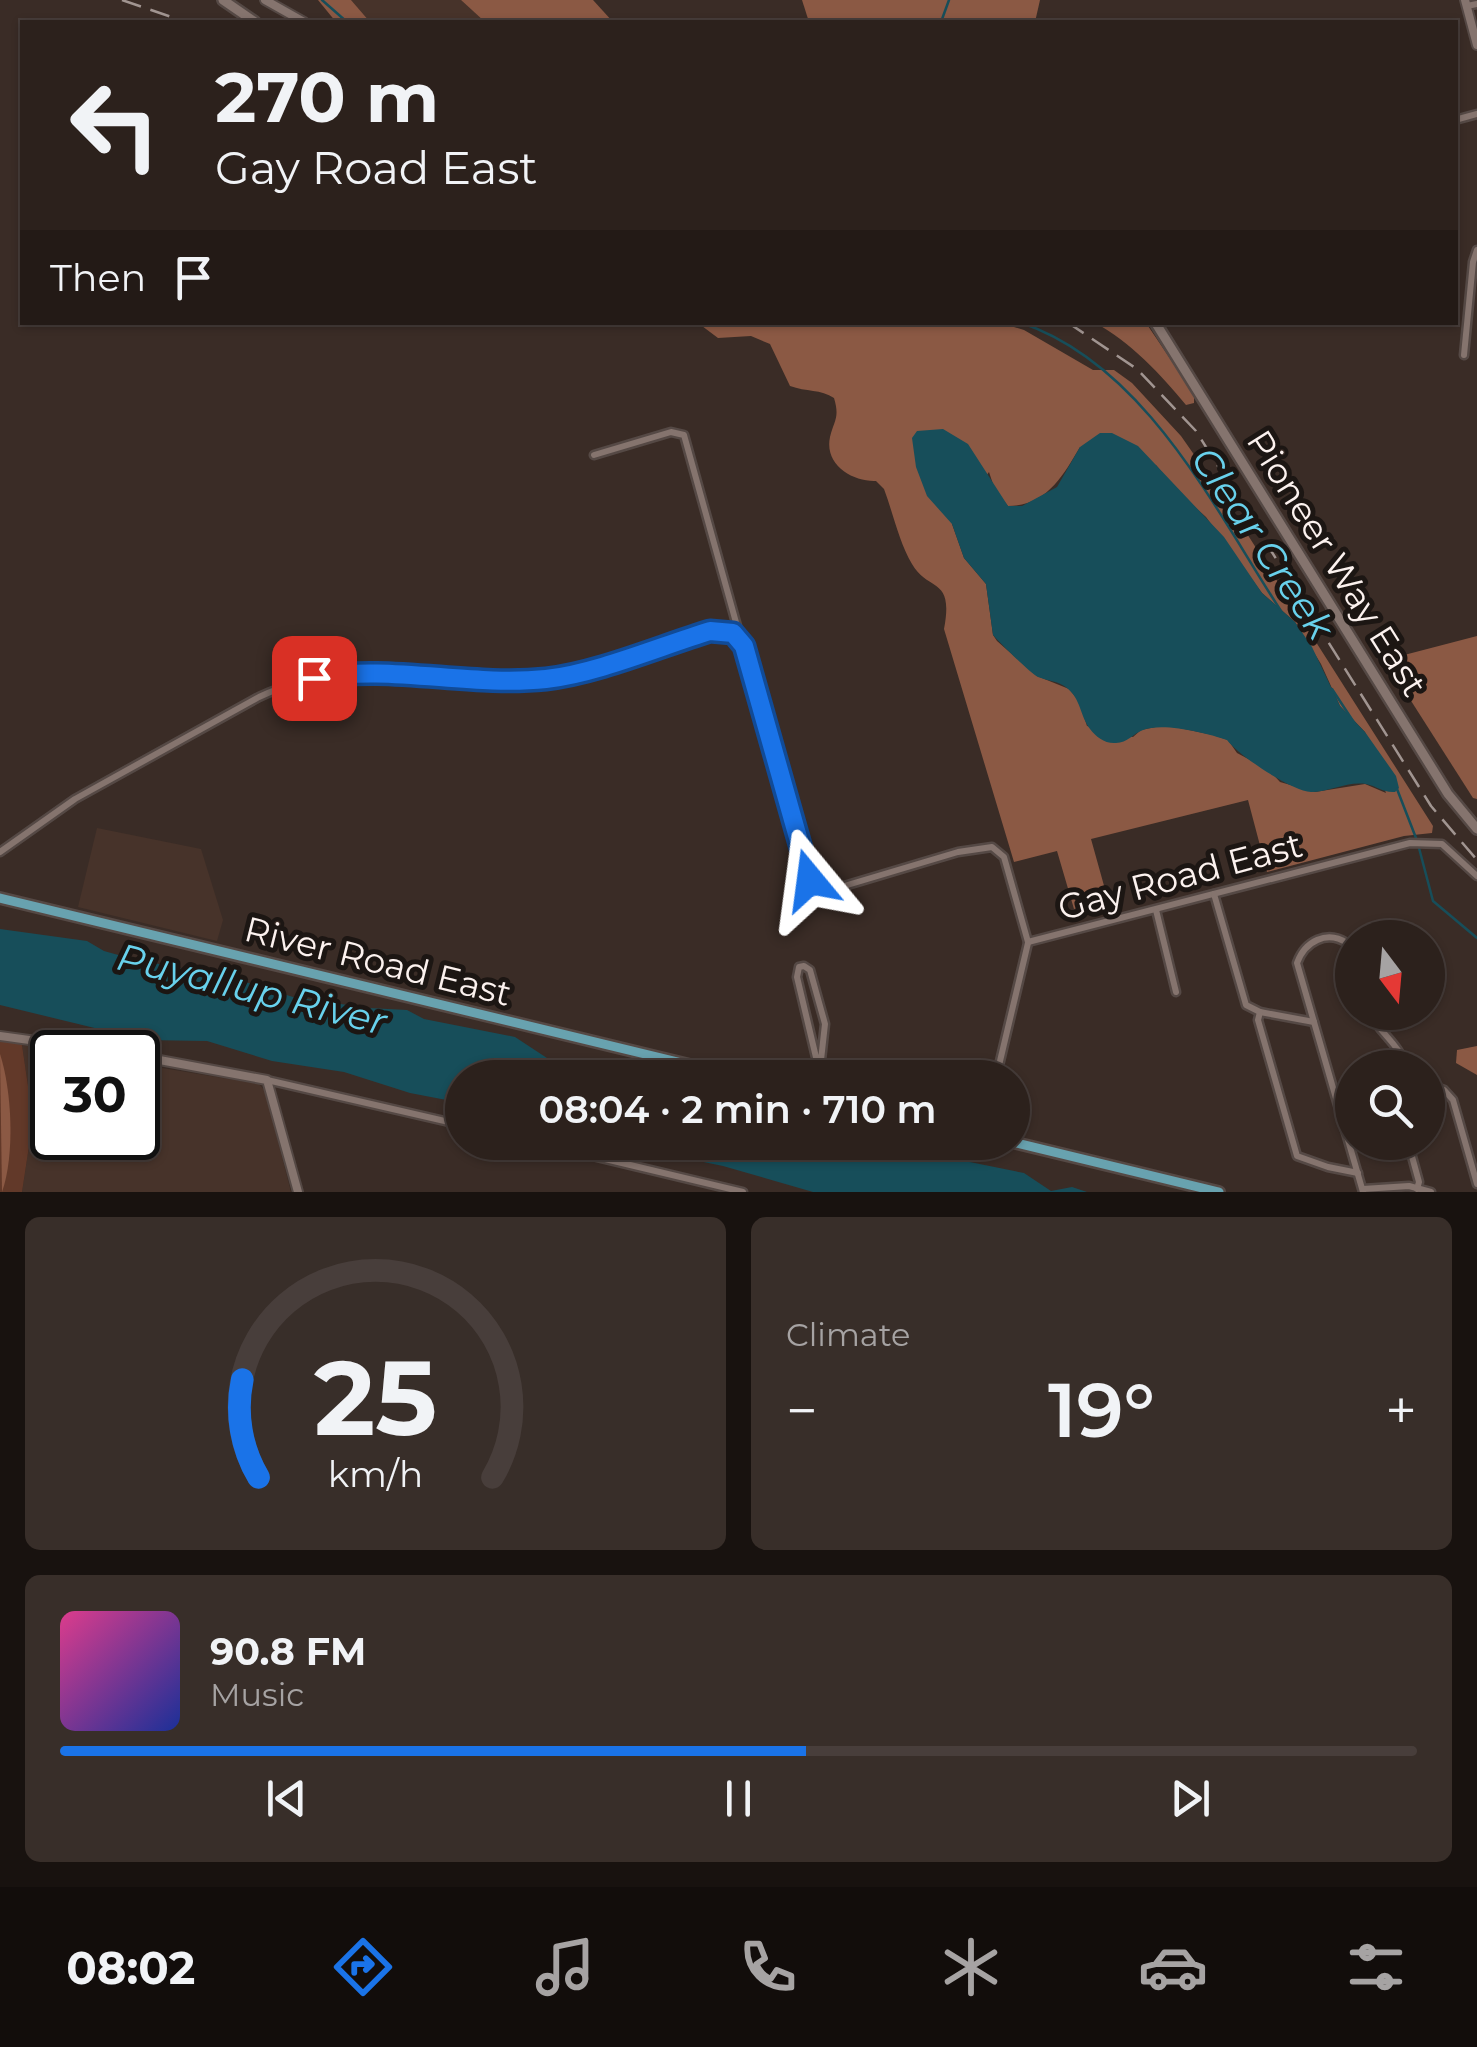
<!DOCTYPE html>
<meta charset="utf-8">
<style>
:root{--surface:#2c211c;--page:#382e29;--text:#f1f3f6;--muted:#a6a3a3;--line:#483e3b;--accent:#1a73e8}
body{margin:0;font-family:Montserrat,sans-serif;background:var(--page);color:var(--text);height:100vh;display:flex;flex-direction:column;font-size:38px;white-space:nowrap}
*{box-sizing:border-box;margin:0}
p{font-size:32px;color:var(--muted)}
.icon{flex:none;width:55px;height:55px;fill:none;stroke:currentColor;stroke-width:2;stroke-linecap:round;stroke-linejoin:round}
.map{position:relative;height:1192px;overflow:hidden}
.drawer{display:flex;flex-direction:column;gap:25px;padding:25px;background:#18120f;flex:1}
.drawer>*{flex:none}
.banner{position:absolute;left:20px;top:20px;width:1438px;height:305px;border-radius:0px;box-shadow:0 2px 8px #0004,0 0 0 2px var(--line);background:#2c211c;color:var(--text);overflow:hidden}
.needle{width:65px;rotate:164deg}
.controls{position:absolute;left:1335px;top:920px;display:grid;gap:20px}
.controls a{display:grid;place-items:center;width:110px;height:110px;border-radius:50%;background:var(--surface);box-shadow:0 2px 8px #0004,0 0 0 2px var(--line);font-size:50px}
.speed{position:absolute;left:30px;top:1030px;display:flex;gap:20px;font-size:50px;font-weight:700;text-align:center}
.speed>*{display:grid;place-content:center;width:130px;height:130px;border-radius:50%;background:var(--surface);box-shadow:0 2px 8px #0004,0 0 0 2px var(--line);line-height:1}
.speed .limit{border:5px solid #111;border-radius:15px;background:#fff;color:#111}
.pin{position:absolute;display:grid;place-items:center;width:85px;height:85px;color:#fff;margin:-42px;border-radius:20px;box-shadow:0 5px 15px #0006}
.me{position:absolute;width:110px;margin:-55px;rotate:344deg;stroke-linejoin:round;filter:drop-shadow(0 0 8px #0008)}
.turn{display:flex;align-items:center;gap:35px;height:210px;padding:0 30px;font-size:45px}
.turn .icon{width:130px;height:130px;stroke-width:2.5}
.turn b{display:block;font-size:70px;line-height:85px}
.then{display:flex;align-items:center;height:95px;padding:0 30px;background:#0003;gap:20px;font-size:38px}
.big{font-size:75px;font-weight:600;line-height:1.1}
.drawer .widget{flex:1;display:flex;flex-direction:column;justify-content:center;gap:15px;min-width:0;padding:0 35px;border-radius:15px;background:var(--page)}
.drawer .dial{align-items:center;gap:0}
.dial svg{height:260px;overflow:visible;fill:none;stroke:var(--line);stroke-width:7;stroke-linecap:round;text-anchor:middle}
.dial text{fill:var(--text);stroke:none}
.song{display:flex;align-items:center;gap:30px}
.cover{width:120px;height:120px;border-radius:15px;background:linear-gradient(135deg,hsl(330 70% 55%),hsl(230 70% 35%))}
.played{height:10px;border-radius:5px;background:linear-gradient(90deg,var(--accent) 55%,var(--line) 55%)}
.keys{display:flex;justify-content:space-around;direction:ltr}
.heat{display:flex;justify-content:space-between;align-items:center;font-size:55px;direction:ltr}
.drawer .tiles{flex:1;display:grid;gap:25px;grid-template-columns:1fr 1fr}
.widget:last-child{grid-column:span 2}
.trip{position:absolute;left:445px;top:1060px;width:585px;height:100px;border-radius:50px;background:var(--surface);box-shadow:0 2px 8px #0004,0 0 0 2px var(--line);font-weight:600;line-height:100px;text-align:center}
.tabs{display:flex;height:160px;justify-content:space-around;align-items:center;background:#120d0b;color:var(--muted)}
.tabs .icon{width:70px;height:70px}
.tabs .current{color:var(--accent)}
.tabs b{font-size:45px;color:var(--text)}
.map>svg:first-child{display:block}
.built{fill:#47332a}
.green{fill:#623929}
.forest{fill:#8b5944;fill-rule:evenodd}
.water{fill:#174e5a}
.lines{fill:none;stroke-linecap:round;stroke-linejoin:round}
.stream{stroke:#174e5a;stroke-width:2.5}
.minor-casing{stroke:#554945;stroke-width:11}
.tertiary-casing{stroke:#554945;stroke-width:12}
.secondary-casing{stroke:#554945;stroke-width:14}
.primary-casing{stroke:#554945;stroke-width:14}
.minor{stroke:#85746e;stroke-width:6}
.tertiary{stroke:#85746e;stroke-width:8}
.secondary{stroke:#85746e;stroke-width:9}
.primary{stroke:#68a2af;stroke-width:9}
.rail{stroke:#a19591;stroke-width:2.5;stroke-dasharray:20 10;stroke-linecap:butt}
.route-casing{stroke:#114b97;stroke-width:25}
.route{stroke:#1a73e8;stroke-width:18}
.labels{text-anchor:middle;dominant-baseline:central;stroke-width:10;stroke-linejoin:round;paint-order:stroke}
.street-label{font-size:35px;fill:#fcf2ef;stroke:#1c1613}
.water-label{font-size:38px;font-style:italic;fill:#68d1ec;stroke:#1c1613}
</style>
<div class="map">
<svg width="1477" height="1192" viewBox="0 0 1477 1192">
<rect width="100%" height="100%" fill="#3a2c26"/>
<g class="built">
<polygon points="351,0 461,0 485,22 370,22"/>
<polygon points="97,828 201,849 223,920 217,941 78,907"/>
<polygon points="22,1045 69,1052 52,1052 52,1138 138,1138 138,1064 259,1084 265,1091 291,1192 22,1192 33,1120"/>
</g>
<polygon class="green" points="0,1039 22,1045 33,1120 22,1192 0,1192"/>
<g class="forest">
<polygon points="318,0 351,0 370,22 336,22"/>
<polygon points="461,0 593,0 613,22 485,22"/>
<polygon points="802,0 1040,0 1035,22 809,22"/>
<path d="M698,323H1001L1024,330L1093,370H1114L1132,383L1181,436L1223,496L1433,826L1432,833L1404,836L1267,872L1248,800L1091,839L1108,900L1074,909L1057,851L1014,862L944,629C954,576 929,593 912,564C899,542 893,513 884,489L876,481C853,482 824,465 830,437C834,420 840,418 834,398C821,389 806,392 790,386L770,344L751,336L718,338ZM1080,447L1156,465L1176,490L1206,517L1262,593L1295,622L1321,664L1340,706L1365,732L1386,793L1365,784L1315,792L1280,782L1269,770L1237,753L1228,740L1213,735L1165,725L1141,730L1133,737L1087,726L1079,701L1069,689L1037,676L997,641L993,635L986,584L964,558L952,524L989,472L995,490L1008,506C1046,506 1063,476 1080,447Z"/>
<path d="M1095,323H1146L1194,394V403L1186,405C1161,375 1130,341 1095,323Z"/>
<polygon points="1477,636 1477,799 1473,798 1385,660"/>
<polygon points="1477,1046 1477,1075 1456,1063 1457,1050"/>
<path d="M0,1054C12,1091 15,1155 2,1192Z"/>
</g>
<g class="water">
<path d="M943,429L968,444L1008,506H1022L1057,487L1080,447L1100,433H1112L1138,446L1224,537L1262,593L1295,622L1312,647L1340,706L1365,732L1396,776L1399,788L1395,792C1383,793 1377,786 1366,784C1348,781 1329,792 1311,792C1292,791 1239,756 1227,740C1207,733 1163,722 1143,730C1134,733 1127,743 1116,743C1105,744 1096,737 1090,729C1080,716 1081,699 1067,688C1059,681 1048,681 1038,677C1030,673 999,642 993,635L986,584L964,558L952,524L927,496L916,467L912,438L917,431Z"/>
<polygon points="0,929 87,941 104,951 129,958 239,980 293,997 368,1008 407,1010 424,1019 515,1037 550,1060 604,1067 629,1077 462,1078 462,1103 410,1093 344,1072 272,1061 207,1041 144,1040 0,1005"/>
<polygon points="611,1143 899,1143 945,1157 1024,1173 1051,1191 1072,1187 1087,1192 813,1192 723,1166"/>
</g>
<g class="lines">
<g class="stream">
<polyline points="322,0 347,22"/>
<polyline points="941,22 949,0"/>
<path d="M1019,322C1144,363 1213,506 1281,611"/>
<polyline points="1332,689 1355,724"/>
<polyline points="1397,789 1416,838"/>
<polyline points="1419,848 1433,901 1477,938"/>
</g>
<defs>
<g id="minor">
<polyline points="1467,6 1477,4"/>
<polyline points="1455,120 1477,114"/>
<polyline points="1464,355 1473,262 1477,250"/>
<polyline points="594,455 671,432 684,435 737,626 733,633"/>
<path d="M0,852L75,799L259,697C355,652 446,690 545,679C605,672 663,634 722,630L736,634L745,645L810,880L816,889L824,892L958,852L992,847L1004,857L1028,942L1410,843L1442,844L1477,876"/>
<polyline points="1214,894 1246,1005 1260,1012 1314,1022"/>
<polyline points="1156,910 1176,992"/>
<path d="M1352,959L1347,943C1327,930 1305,941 1297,963L1363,1192"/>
<polyline points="1260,1012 1258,1020 1297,1156 1328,1167 1358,1173"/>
<path d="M1369,1012C1380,1034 1400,1044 1406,1068"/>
<polyline points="819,1078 825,1024 810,970 804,966 799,967 797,977 819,1070"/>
<polyline points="996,1078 1028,943"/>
<polyline points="267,1080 462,1125"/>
<polyline points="1428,1084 1444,1090 1453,1100 1477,1184"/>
<polyline points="534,1142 743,1192"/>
<polyline points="1408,1142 1419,1182 1417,1189"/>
<polyline points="1363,1189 1409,1186 1431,1192"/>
</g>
<g id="tertiary">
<polyline points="265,0 304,22"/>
<polyline points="1465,0 1477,45"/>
<polyline points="0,1036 116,1052"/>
<polyline points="138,1056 267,1080 298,1192"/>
</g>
<g id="secondary">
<polyline points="223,0 255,22"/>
<polyline points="1155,322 1448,794 1477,829"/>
</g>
<g id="primary">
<polyline points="0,898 744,1078"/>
<polyline points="1012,1142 1219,1192"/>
</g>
</defs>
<use href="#minor" class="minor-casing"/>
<use href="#tertiary" class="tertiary-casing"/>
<use href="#secondary" class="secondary-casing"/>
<use href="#primary" class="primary-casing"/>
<use href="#minor" class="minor"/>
<use href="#tertiary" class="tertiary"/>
<use href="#secondary" class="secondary"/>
<use href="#primary" class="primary"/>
<g class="rail">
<polyline points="122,0 186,22"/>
<polyline points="1067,322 1137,369 1196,431 1431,806 1477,860"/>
</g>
</g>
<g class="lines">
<defs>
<path id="route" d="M314,678C391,664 468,687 546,679C598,673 658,647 710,631L733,633L744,646L810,880"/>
</defs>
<use href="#route" class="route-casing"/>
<use href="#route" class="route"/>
</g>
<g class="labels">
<g class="street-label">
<text transform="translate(1337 563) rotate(58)">Pioneer Way East</text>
<text transform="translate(1180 876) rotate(-15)">Gay Road East</text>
<text transform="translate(378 961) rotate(14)">River Road East</text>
</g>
<g class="water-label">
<text transform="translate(1263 543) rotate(56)">Clear Creek</text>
<text transform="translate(252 989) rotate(14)">Puyallup River</text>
</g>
</g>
</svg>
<div class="controls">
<a><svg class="needle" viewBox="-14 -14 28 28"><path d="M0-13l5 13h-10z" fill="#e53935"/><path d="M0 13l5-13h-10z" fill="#a6a3a3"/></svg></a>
<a><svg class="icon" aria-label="search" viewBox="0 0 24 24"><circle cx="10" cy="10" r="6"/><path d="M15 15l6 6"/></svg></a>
</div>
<div class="speed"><div class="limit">30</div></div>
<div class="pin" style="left:314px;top:678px;background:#d93025"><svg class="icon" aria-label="arrive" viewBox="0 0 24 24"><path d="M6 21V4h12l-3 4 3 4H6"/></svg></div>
<svg class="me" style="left:810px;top:880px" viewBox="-20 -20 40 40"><path d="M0-17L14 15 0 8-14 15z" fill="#1a73e8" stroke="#fff" stroke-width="4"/></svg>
<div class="trip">08:04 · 2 min · 710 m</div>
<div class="banner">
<div class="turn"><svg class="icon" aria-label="left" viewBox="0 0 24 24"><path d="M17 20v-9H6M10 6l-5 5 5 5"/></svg><div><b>270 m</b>Gay Road East</div></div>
<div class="then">Then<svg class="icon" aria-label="arrive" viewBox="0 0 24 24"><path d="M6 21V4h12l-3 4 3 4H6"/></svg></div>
</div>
</div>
<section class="drawer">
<div class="tiles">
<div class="widget dial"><svg viewBox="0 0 100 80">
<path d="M14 69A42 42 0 1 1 86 69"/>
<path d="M14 69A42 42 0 0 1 9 39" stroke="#1a73e8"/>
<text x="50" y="56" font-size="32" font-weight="700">25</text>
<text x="50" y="72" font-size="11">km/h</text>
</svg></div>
<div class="widget"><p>Climate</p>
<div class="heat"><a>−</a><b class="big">19°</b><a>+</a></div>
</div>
<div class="widget">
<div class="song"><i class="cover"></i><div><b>90.8 FM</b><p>Music</p></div></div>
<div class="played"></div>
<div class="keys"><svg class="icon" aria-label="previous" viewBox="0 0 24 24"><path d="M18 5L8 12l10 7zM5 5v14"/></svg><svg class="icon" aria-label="pause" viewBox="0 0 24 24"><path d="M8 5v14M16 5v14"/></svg><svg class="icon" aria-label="next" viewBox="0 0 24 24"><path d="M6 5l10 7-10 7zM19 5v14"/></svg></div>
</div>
</div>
</section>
<nav class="tabs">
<b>08:02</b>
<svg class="icon current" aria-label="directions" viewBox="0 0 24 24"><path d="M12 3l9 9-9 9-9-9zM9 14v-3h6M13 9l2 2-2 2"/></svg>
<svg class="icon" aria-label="music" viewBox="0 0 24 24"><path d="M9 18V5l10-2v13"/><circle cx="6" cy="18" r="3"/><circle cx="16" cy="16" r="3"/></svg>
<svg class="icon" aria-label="phone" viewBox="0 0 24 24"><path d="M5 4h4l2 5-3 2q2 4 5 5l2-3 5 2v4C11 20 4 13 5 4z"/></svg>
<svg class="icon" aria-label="climate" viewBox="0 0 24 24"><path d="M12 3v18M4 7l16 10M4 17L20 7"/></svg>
<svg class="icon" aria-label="car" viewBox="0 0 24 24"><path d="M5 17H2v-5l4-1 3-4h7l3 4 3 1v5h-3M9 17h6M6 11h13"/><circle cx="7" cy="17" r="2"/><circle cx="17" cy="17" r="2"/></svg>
<svg class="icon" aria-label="filters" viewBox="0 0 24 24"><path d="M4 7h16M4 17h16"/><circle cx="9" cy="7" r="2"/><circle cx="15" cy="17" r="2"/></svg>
</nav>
